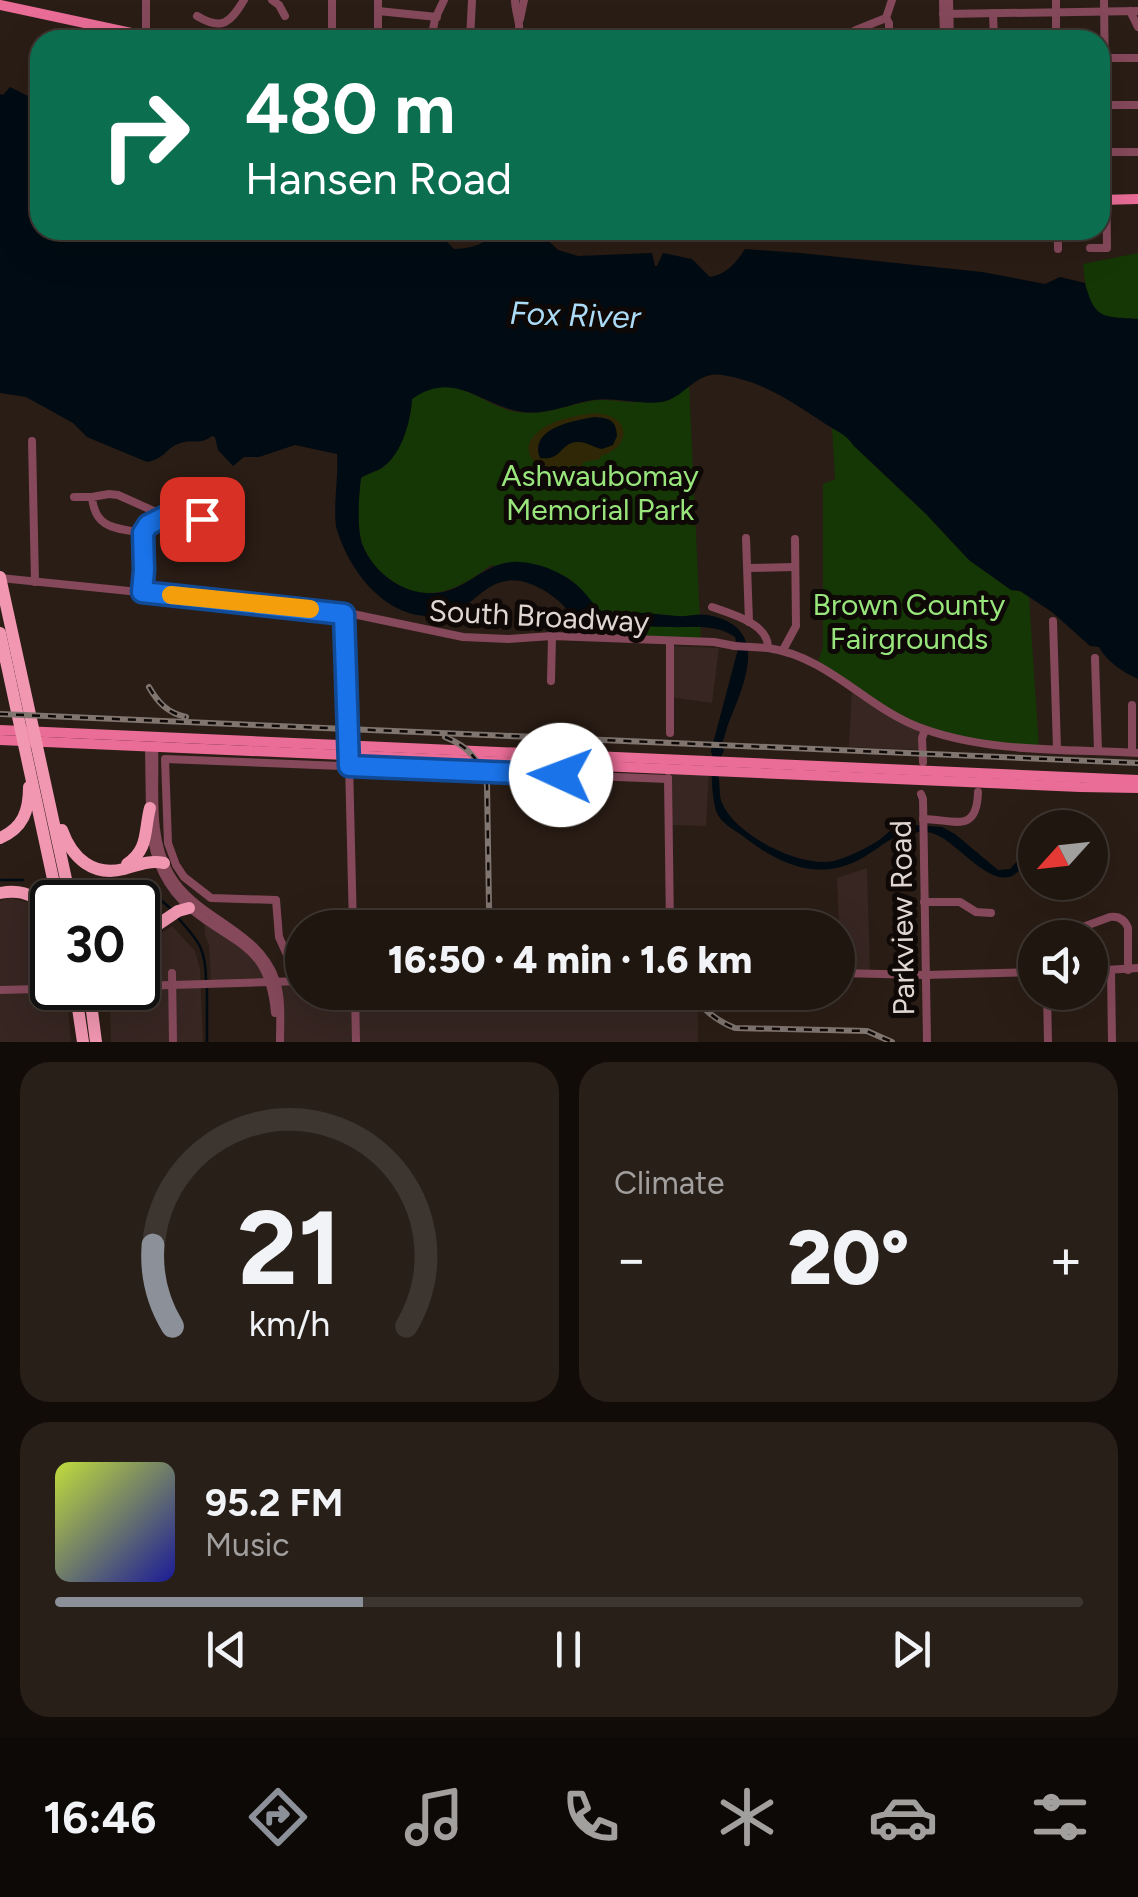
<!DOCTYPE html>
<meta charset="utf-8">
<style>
:root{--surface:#201610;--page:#281f19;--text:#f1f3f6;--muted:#a29f9f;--line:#3d3530;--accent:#8c9099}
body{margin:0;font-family:Figtree,sans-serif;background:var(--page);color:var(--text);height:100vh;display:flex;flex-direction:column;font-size:38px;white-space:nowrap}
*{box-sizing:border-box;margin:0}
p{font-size:32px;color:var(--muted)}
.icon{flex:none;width:55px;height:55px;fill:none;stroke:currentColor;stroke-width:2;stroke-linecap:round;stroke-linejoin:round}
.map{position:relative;height:1042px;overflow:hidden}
.panel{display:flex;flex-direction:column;gap:20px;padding:20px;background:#120c09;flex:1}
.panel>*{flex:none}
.hud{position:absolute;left:30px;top:30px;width:1080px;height:210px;border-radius:30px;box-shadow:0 10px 40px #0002,0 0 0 2px var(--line);background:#0b6e4f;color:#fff;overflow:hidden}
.needle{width:65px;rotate:243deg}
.fabs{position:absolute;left:1018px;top:810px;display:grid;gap:20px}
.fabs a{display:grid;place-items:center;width:90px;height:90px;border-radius:50%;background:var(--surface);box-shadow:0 10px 40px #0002,0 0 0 2px var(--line);font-size:50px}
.speed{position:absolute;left:30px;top:880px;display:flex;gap:20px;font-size:50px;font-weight:700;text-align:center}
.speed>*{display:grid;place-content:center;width:130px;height:130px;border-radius:50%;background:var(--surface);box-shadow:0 10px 40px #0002,0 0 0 2px var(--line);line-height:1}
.speed .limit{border:5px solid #111;border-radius:15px;background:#fff;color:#111}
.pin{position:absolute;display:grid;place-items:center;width:85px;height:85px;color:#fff;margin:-42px;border-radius:20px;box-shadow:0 5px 15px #0006}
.me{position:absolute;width:110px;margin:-55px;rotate:272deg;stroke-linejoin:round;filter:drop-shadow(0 0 8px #0008)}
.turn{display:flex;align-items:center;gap:35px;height:210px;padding:0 50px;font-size:45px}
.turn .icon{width:130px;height:130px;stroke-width:2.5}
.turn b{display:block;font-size:70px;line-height:85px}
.big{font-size:75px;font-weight:800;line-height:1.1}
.panel .tile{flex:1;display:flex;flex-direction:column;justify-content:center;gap:15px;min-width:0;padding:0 35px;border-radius:30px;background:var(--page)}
.panel .dial{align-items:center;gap:0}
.dial svg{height:260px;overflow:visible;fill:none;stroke:var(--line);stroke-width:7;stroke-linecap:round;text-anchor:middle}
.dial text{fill:var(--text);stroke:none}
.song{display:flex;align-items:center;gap:30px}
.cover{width:120px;height:120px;border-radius:15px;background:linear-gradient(135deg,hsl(70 70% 55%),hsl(240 70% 35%))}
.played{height:10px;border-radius:5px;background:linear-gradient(90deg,var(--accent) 30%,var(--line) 30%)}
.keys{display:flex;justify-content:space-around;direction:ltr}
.heat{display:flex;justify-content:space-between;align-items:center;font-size:55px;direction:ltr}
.panel .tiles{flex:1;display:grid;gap:20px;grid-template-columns:1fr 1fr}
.tile:last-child{grid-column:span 2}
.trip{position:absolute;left:285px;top:910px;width:570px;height:100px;border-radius:50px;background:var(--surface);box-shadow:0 10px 40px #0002,0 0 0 2px var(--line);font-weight:800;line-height:100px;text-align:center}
.dock{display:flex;height:160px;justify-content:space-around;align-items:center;background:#0d0906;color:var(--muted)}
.dock .icon{width:70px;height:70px}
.dock .on{color:var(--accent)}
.dock b{font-size:45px;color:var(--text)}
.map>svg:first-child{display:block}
.commercial{fill:#372622}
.green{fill:#153705}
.sand{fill:#2f2705}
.water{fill:#010b13}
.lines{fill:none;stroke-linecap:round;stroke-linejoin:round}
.stream{stroke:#010b13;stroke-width:2.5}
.minor{stroke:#85495b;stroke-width:8}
.major{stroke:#ea6d97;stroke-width:10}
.highway{stroke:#f297b2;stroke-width:12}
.rail-casing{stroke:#80756f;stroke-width:6}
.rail{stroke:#0e0806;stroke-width:2.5;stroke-dasharray:8;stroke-linecap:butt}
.route-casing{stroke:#114b97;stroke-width:25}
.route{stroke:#1a73e8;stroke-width:18}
.slow{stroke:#f59e0b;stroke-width:18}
.labels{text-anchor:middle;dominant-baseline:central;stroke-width:10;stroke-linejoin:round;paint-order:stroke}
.park-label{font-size:30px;fill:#98e57c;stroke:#0e0806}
.street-label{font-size:30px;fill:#dfd6d1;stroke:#0e0806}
.water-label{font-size:32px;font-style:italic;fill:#abdbf7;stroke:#0e0806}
</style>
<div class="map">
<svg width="1138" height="1042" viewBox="0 0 1138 1042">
<rect width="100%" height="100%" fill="#2a1d15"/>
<g class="commercial">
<polygon points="670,646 719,648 712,703 669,697"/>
<polygon points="852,686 925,730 923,750 849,747"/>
<polygon points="668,769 709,771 706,826 668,825"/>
<polygon points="867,868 870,974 841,974 837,878"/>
<polygon points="10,898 27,902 36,908 52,930 52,988 66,988 71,1042 0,1042 0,901"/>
<polygon points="204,918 241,942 270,981 211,984 209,945 205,936"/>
<polygon points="172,926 195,951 200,969 203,1042 111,1042 109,988 138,988 138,950"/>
<polygon points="276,981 302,981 302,992 684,993 698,1008 698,1042 280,1042"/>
</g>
<g class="green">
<path d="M1138,253V319C1128,318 1113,321 1104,317C1086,309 1085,281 1083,264Z"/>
<path d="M689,383L701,642L587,638L593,620L600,612L577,585L568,578L491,565C453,594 420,607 381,572C373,564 363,551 361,539C357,519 358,497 361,477C368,473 376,472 383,467C401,455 411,420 412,399C459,364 483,414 529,413C550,413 570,405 590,401C606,398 622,403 638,402C654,401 673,389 689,383Z"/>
<polygon points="832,428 847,436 854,446 926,514 969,560 1011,590 1020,591 1029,597 1039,748 1004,746 925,730 817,665 823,647 823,484 835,479"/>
</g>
<path class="sand" d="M594,413C630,414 634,446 601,456L600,459L583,462V465L578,467L575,465C568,467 559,470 552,470C535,469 520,450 534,436C548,420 574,416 594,413Z"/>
<g class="water">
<path d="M10,87L40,102V230H337L438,238L446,241L454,249C479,248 481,242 503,232C513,228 526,230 537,230L558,250L578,256L652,253L655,266H657L663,253L692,259L710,277C727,274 736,263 745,249L800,253L982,272L1045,284L1060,277L1085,283C1095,321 1104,316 1138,319V679C1123,672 1107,662 1099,647L1090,646L1052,612L1020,591L1011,590L969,560L926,514L854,446C846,434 836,431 824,423C791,401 762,381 722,375C695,371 685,398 662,402C639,405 615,397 593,400C575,403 558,410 541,412C490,419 461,364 412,399C411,420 402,454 383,467C376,472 368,473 361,478C359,496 356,529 363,546C377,579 415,602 450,590C475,581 491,560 519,562C541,563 565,573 581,589C590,598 596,609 607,616C631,610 654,614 677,616C687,617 698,613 708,615C771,627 745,682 729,722C726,729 725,736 722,744L724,751C718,760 718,770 719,780C720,787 719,797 722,803C735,835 800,868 834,861C846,858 865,849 876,842C885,837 890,828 900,824L942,827L955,834L998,870L1010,869L1021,857L1035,850V856C1028,861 1017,874 1012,876C985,887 951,832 926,832C892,832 891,841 864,857C821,883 780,865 744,837C734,829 721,824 716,811C714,803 712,790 712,781C711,770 715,762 711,751L738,649L735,637C715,623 692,628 669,627C639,626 606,626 578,617C570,615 566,608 561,603C548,591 524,577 506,581C482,585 469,609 447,616C440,618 432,617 425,616C381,613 349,569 337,530C332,513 339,475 337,454L295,445L259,457H244L233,466L218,450L215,437L212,436C199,446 191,438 178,444C165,449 166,458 147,462L87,437L73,423L26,397L0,393V94L3,95Z"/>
<path d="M594,417C610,418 616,420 617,436L613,445L602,449C595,448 586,441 577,442C560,443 562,461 540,458C529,428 573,421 594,417Z"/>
</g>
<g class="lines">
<g class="stream">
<polyline points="0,880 23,880"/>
<polyline points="101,883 147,888 170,908"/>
<path d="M178,918C199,941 206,949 206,981"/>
<polyline points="207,989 207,1042"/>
</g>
<g class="minor">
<polyline points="146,0 146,36"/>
<polyline points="272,0 279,5 285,16"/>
<polyline points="332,0 332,40"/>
<polyline points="378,0 378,40"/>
<path d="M515,0C515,14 523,26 517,40"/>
<polyline points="943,0 944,40"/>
<polyline points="949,0 950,40"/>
<polyline points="1056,0 1056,40"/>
<polyline points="378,11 437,17"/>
<polyline points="1130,11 1138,27"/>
<polyline points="993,13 994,40"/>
<polyline points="943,14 1138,11"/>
<path d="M197,16C222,31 230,23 244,0"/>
<polyline points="520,19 524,0"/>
<polyline points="431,40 435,19 444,0"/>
<polyline points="470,40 472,0"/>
<polyline points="839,40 856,30 886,18"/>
<polyline points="889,40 889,23 886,18 892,0"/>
<polyline points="1103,58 1138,58"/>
<polyline points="1103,105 1138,105"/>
<polyline points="1100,152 1138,152"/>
<polyline points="1058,230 1058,249"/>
<polyline points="1090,248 1107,248 1104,0"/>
<polyline points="32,441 35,582"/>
<path d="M109,494L118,495L165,516L147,525L143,533C117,528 95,530 92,497Z"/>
<polyline points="74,497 92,497"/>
<polyline points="165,516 181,518 199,515 201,519 196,526 181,518"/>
<polyline points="746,538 749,622"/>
<polyline points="748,568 795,567"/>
<polyline points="0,578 348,613 463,637 508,639 552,636 714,642 735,646"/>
<polyline points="142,592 144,570 143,533"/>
<path d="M712,607C732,614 769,624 768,648C830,657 868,710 924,729C991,753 1068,749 1138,753"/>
<polyline points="344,613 349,748"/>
<polyline points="1053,621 1057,749"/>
<polyline points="670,641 670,733"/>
<polyline points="734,646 768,648"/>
<polyline points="783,650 796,626 795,539"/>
<polyline points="1095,658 1098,751"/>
<polyline points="551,681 552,636"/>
<polyline points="1132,705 1132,752"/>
<polyline points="149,746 150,812"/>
<path d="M154,746C156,788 148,836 170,874C196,920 258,928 276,981C282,1000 280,1022 280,1042"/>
<polyline points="349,762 353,928"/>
<polyline points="923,762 922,738 925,730"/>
<polyline points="668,778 670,928"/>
<polyline points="921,794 923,799 927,1042"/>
<path d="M923,819C953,819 977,835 978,792"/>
<path d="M150,826C153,858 166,888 191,909C234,945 269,943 275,1013"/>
<polyline points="924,902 960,902 976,912 991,913"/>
<path d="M1053,938L1110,917C1119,916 1125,920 1128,928V970"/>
<polyline points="1111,970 1112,1042"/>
<polyline points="1090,971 1138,968"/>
<polyline points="172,973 173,1042"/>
<polyline points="838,973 925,975 1035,972"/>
<polyline points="299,981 279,937 276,900 211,898 184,877 176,865 168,843 165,759 668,779"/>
<polyline points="138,986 302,981"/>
<polyline points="0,990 75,988"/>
<polyline points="355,992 356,1042"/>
<polyline points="1047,992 1048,1042"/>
</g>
<g class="major">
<polyline points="0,5 164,40"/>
<polyline points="1100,200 1138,199"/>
<polyline points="0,730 1138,780"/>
<polyline points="0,740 1080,787 1138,788"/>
</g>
<g class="highway">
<polyline points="0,577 71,902"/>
<polyline points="0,633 58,902"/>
<path d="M62,830C72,858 93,877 124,869C138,865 149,860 164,863"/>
<path d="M0,838C23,828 29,811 29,787"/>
<path d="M127,864C149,849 144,831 150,808"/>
<path d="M0,893C24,888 40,897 52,917"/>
<polyline points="138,938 178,911 189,908"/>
<polyline points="75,988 83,1042"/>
<polyline points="89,988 96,1042"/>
</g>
<defs>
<g id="rail">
<path d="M149,687C158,703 168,713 186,717"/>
<polyline points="0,714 1138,763"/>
<path d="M445,737C468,746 481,761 487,785L489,907L493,928"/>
<path d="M689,992C704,1009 714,1020 735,1028L867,1031L892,1042"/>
</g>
</defs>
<use href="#rail" class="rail-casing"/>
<use href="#rail" class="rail"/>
</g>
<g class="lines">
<defs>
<polyline id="route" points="202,519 196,526 181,518 166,516 148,525 143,533 144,570 142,592 344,614 349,766 561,775"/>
</defs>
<use href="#route" class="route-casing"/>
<use href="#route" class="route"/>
<polyline class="slow" points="171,595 310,609"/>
</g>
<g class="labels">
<g class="park-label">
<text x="600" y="475">Ashwaubomay<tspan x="600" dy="34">Memorial Park</tspan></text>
<text x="909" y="604">Brown County<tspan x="909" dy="34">Fairgrounds</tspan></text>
</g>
<g class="street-label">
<text transform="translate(539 616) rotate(3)">South Broadway</text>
<text transform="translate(902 918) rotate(-91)">Parkview Road</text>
</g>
<g class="water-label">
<text transform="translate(575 315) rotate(2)">Fox River</text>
</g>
</g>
</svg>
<div class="fabs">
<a><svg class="needle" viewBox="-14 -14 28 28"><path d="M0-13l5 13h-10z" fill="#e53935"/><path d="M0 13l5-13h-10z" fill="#a29f9f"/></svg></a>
<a><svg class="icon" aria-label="sound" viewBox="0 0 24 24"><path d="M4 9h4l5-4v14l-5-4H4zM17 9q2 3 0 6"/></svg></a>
</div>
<div class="speed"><div class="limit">30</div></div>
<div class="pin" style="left:202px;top:519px;background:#d93025"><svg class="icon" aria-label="arrive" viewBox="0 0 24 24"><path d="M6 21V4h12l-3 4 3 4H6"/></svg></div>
<svg class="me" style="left:561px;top:775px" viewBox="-20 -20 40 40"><circle r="19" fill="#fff"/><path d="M0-13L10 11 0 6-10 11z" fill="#1a73e8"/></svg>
<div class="trip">16:50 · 4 min · 1.6 km</div>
<div class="hud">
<div class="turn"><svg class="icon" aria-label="right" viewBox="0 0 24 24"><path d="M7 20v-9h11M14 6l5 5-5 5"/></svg><div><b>480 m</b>Hansen Road</div></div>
</div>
</div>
<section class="panel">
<div class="tiles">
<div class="tile dial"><svg viewBox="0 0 100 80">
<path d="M14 69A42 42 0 1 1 86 69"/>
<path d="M14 69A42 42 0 0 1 8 44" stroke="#8c9099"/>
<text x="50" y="56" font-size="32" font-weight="700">21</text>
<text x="50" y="72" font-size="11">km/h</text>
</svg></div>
<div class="tile"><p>Climate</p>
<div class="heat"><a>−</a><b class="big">20°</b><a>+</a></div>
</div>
<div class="tile">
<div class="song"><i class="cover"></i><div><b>95.2 FM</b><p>Music</p></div></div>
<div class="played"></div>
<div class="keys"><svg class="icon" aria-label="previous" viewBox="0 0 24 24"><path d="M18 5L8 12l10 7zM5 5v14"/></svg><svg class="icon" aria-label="pause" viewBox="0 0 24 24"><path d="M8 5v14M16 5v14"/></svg><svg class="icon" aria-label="next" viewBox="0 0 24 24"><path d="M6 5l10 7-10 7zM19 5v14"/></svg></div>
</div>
</div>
</section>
<nav class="dock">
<b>16:46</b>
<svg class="icon on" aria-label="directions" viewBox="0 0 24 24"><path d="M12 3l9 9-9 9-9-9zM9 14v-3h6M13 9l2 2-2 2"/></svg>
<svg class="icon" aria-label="music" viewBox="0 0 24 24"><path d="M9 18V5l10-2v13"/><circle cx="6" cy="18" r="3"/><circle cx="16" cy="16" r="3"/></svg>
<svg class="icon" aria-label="phone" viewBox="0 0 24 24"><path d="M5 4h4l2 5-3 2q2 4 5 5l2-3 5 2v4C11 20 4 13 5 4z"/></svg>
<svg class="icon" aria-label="climate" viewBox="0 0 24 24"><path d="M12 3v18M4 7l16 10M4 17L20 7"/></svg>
<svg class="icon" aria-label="car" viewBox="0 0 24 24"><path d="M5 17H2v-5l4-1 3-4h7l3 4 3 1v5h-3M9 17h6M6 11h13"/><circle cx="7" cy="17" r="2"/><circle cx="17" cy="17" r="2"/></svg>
<svg class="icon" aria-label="filters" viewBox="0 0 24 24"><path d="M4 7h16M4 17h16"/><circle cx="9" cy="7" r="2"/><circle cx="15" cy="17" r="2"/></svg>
</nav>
